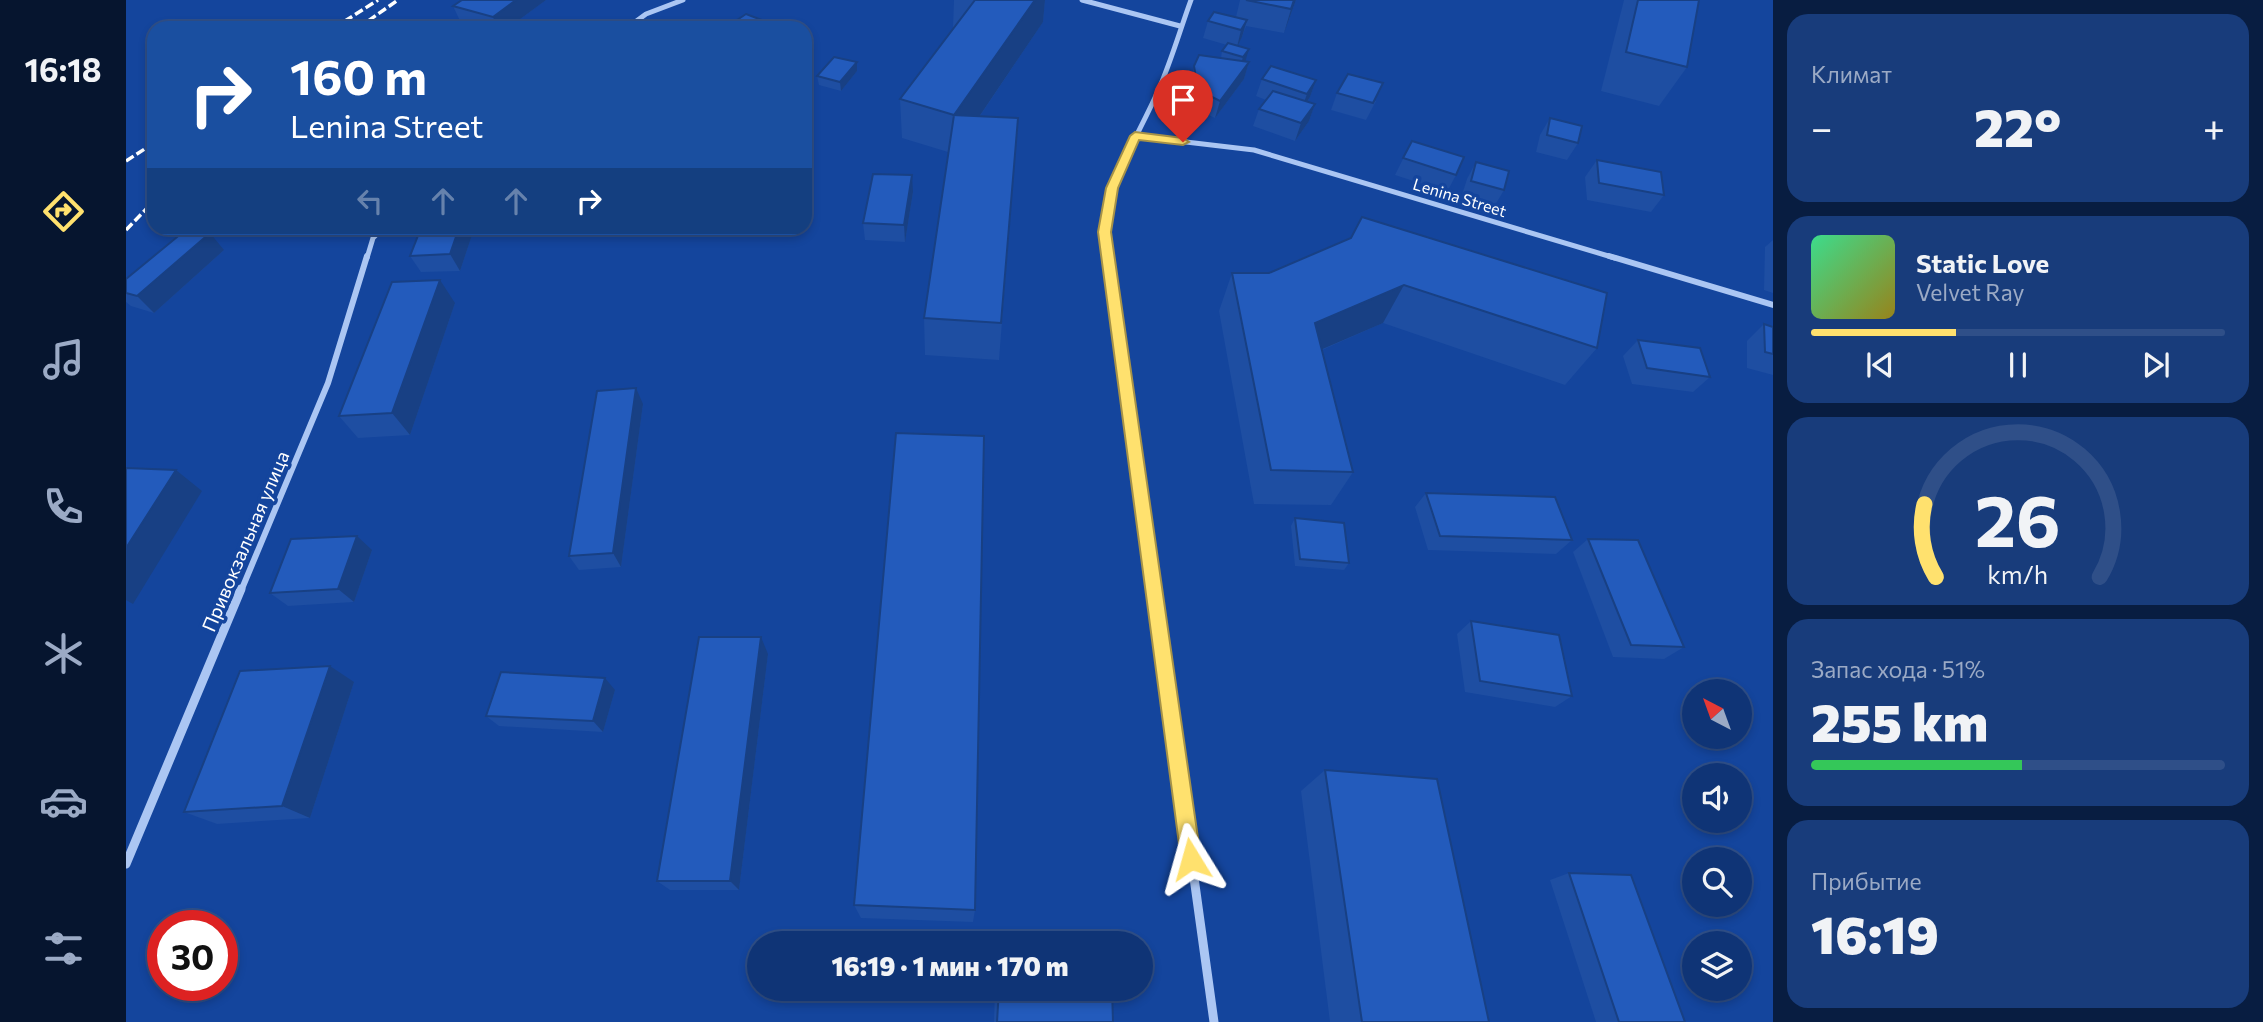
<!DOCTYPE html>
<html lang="ru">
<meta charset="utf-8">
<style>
:root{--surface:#0f3476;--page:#183c7b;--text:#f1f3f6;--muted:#9baac5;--line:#2f4f88;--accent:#ffe16e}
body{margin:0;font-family:Commissioner,sans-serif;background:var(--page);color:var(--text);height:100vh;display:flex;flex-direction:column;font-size:26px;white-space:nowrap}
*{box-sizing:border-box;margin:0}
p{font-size:23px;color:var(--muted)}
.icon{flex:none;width:38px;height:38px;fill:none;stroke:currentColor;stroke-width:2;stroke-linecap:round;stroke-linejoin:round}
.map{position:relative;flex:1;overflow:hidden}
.panel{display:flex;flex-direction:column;gap:14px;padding:14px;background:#081d41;width:490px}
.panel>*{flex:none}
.guide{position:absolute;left:21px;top:21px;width:665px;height:214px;border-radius:21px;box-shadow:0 4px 10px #0003,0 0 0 2px var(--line);background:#1a4fa0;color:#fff;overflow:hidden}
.needle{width:46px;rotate:319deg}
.buttons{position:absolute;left:1556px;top:679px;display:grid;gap:14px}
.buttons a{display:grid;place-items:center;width:70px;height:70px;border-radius:50%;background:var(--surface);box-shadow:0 4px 10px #0003,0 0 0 2px var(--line);font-size:35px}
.speed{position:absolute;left:21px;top:910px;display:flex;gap:14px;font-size:35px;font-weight:700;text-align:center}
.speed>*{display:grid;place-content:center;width:91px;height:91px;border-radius:50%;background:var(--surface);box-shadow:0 4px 10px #0003,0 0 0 2px var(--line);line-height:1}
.speed .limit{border:10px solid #d22;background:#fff;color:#111}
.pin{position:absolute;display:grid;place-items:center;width:60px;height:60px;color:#fff;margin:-72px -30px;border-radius:50% 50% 50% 0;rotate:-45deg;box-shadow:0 0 7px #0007}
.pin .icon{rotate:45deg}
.me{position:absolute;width:77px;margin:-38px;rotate:352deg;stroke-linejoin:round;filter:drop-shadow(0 0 5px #0008)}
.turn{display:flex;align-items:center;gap:24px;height:147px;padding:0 28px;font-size:32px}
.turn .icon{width:91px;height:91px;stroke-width:2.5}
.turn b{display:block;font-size:49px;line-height:60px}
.lanes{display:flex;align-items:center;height:66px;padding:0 28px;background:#0003;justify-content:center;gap:35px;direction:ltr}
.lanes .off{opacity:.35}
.big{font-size:52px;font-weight:800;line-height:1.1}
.panel .card{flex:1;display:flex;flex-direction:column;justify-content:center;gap:10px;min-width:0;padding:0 24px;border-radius:21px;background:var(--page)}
.panel .dial{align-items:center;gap:0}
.dial svg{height:182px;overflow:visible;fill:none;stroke:var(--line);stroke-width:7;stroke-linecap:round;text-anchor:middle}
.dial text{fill:var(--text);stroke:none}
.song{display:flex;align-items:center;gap:21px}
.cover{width:84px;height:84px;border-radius:10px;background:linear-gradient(135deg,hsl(150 70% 55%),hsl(50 70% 35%))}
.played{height:7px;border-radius:4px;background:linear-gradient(90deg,var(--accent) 35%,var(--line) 35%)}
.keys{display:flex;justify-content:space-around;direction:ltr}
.heat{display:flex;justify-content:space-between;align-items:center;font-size:38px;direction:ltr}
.charge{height:10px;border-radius:5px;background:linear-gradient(90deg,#34c759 51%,var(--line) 0)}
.trip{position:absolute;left:621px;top:931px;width:406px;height:70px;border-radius:35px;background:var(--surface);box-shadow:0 4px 10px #0003,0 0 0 2px var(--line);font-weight:800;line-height:70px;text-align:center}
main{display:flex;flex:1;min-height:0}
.dock{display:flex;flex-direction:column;width:126px;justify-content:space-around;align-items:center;background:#06152f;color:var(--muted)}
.dock .icon{width:49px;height:49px}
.dock .on{color:var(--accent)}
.dock b{font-size:32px;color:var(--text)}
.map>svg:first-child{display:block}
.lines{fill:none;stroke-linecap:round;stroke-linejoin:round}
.street-far2{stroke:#abc6f3;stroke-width:5}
.street-far1{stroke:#abc6f3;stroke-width:6}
.street{stroke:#abc6f3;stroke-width:9}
.rail{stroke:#fff;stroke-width:3.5;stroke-dasharray:9 3.5;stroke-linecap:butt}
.wall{fill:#1e4ea2}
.shaded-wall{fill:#184084}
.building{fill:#235bbc;stroke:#184084;stroke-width:2}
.route{fill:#ffe16e;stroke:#a69248;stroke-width:2}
.labels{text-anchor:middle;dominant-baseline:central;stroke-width:7;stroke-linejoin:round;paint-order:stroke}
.far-street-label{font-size:16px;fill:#fff;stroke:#14459d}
.street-label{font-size:19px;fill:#fff;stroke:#14459d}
</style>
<main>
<nav class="dock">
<b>16:18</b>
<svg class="icon on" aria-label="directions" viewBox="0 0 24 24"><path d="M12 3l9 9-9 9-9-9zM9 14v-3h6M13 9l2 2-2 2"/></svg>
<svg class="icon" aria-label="music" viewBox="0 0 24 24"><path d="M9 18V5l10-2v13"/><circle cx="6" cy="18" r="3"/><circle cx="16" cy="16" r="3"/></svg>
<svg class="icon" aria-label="phone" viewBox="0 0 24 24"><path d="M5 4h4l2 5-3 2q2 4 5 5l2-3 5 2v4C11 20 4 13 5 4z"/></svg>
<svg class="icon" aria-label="climate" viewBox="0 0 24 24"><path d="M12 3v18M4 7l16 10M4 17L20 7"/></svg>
<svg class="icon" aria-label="car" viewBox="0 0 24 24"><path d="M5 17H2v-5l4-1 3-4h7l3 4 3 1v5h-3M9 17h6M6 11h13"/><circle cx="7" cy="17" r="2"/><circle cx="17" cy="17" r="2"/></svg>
<svg class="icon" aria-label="filters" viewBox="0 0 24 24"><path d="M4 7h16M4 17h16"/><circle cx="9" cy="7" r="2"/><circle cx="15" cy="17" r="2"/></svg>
</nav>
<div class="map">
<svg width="1647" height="1022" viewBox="0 0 1647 1022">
<rect width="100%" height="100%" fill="#14459d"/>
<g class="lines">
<g class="street-far2">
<polyline points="956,0 1054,26"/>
<polyline points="501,28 520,14 557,0"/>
<polyline points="1009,136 1128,150 1489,258"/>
<polyline points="241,258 247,238 257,228"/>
<path d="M982,258C972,192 1007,148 1032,91C1045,62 1054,30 1065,0"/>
</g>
<g class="street-far1">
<polyline points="981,256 1028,591"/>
<polyline points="1483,256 1647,305"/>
<polyline points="115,591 202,383 241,256"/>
</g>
<g class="street">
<polyline points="1028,589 1088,1022"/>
<polyline points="0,864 115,589"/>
</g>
<g class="rail">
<polyline points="208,28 252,0"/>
<polyline points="232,28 272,0"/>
<polyline points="0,161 28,143"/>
<polyline points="0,230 28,201"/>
</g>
</g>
<g class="wall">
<polygon points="336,0 420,0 382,28 352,28 335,23 327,6"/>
<polygon points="828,0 919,0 917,22 854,116 892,118 873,360 799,355 798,318 822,152 776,138 774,99 827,28"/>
<polygon points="1114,0 1170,0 1158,33 1120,26 1116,37 1111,46 1119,62 1123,62 1118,79 1089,118 1068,108 1064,83 1068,66 1095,58 1096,51 1101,45 1077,38 1082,21 1110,17"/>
<polygon points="1498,0 1573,0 1561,67 1533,106 1475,91"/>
<polygon points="731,71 715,91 693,85 691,76"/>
<polygon points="1136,79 1190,80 1184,97 1181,102 1189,104 1183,121 1169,141 1127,126 1133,109 1140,100 1130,96"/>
<polygon points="1211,93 1250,101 1240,120 1205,110"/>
<polygon points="1424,118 1452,143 1441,160 1410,152 1414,135"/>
<polygon points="1286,141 1330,175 1321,192 1269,175"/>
<polygon points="1471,160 1538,195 1525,212 1461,200 1459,177"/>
<polygon points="1350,162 1378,190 1368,207 1335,198 1341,179"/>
<polygon points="787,192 779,242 739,240 737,223"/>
<polygon points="295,228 344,228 347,232 334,271 295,272 284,256"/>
<polygon points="1225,238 1471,348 1439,385 1257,323 1196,350 1227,472 1205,505 1128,504 1093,311 1106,273 1143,273"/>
<polygon points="1647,240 1647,293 1638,290 1639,247"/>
<polygon points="98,250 28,313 5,306 0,302 0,279"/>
<polygon points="329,303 284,435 232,438 213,416"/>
<polygon points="1638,324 1647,327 1647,375 1621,368 1621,341"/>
<polygon points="1512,340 1584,377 1567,392 1506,384 1497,356"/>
<polygon points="517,404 495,567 453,570 443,556"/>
<polygon points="1300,493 1446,540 1430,554 1302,550 1289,507"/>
<polygon points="1169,518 1223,563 1218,570 1169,566 1165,526"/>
<polygon points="1462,539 1558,647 1538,659 1487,657 1447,552"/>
<polygon points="246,550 228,602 162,606 144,593"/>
<polygon points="1345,621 1446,696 1429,707 1339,692 1331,634"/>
<polygon points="642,654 613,890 544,890 531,881"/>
<polygon points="228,682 184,818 91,824 58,812"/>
<polygon points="489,690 477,732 373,726 360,716"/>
<polygon points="1199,770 1363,1022 1204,1022 1175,791"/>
<polygon points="1443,873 1559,1022 1470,1022 1424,880"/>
<polygon points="728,905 849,910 847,922 735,918"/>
<polygon points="869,989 986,989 987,1022 868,1022"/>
</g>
<g class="shaded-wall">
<polygon points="390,0 420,0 382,28 371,28 367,17"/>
<polygon points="909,0 919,0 917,22 828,154 828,115"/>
<polygon points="1168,0 1170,0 1158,33 1165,9"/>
<polygon points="1121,20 1116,37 1111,47 1115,30"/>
<polygon points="1123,49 1118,66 1112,74 1117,57"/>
<polygon points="731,62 731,71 715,91 714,82"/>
<polygon points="1123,62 1118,79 1089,118 1094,101"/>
<polygon points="1190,80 1184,97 1175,111 1181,94"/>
<polygon points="1189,104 1183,121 1169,141 1175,123"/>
<polygon points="786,175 787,192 779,242 778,225"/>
<polygon points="333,228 344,228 347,232 334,271 324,254"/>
<polygon points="84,233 98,250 28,313 11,296"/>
<polygon points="314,280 329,303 284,435 266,413"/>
<polygon points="1278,285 1257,323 1171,360 1189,323"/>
<polygon points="510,388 517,404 495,567 487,553"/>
<polygon points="50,470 76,491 7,604 0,600 0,548"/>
<polygon points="231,536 246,550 228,602 212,589"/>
<polygon points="635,637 642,654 613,890 604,881"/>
<polygon points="204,666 228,682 184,818 156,806"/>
<polygon points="479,678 489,690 477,732 467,721"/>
</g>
<g class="building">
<polygon points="336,0 390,0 367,17 327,6"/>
<polygon points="849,0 909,0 828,115 892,118 875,323 798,318 828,115 774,99"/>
<polygon points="1120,0 1168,0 1165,9"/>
<polygon points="1512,0 1573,0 1561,67 1500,52"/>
<polygon points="1088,12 1121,20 1115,30 1082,21"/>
<polygon points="620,14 657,28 599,28"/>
<polygon points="1102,43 1123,49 1117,57 1096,51"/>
<polygon points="1073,55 1123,62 1094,101 1072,90 1068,66"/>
<polygon points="708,57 731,62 714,82 691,76"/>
<polygon points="1145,66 1190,80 1181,94 1136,79"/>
<polygon points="1222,74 1257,83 1247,103 1211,93"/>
<polygon points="1147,91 1189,104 1175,123 1133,109"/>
<polygon points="1424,118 1456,126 1452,143 1421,135"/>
<polygon points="1286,141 1338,157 1330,175 1277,158"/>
<polygon points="1471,160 1535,172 1538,195 1473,183"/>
<polygon points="1350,162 1383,171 1378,190 1345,181"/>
<polygon points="747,174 786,175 778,225 737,223"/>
<polygon points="1236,217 1481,293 1471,348 1278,285 1189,323 1227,472 1145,470 1106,273 1143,273 1225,238"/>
<polygon points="62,228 84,233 11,296 0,293 0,279"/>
<polygon points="295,228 333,228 324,254 284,256"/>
<polygon points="314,280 266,413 213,416 266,282"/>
<polygon points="1638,324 1647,327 1647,354 1639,352"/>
<polygon points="1512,340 1574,348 1584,377 1521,368"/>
<polygon points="510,388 487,553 443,556 471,391"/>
<polygon points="770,433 858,436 849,910 728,905"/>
<polygon points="0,468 50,470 0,548"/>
<polygon points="1300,493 1429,497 1446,540 1314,536"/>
<polygon points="1169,518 1218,523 1223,563 1174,559"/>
<polygon points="231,536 212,589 144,593 165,539"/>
<polygon points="1462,539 1512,540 1558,647 1505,645"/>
<polygon points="1345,621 1433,635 1446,696 1354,681"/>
<polygon points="573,637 635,637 604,881 531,881"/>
<polygon points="204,666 156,806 58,812 114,671"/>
<polygon points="375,672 479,678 467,721 360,716"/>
<polygon points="1199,770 1311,779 1363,1022 1236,1022"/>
<polygon points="1443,873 1505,875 1559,1022 1493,1022"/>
<polygon points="874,940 918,943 874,943"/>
<polygon points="873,989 986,989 987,1022 871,1022"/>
</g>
<polygon class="route" points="1009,132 1057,138 1063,142 1057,145 1013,140 992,188 985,232 1075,859 1072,866 1065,869 1058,866 1055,859 972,232 980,188 1004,136"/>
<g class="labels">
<g class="far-street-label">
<text transform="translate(1334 197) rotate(17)">Lenina Street</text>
</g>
<g class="street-label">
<text transform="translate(119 541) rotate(-67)">Привокзальная улица</text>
</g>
</g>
</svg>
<div class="buttons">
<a><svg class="needle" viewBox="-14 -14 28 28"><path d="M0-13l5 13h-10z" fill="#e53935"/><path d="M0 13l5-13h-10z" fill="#9baac5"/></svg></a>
<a><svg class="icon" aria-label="sound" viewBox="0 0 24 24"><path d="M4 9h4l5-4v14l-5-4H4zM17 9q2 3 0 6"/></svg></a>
<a><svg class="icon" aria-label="search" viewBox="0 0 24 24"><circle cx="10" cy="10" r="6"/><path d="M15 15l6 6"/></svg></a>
<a><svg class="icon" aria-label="layers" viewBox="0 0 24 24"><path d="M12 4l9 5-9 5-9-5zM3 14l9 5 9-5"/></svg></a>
</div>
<div class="speed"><div class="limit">30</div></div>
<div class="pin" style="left:1057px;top:142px;background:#d93025"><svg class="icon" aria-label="arrive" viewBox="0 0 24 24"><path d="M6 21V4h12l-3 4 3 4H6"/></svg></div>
<svg class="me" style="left:1065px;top:859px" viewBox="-20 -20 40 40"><path d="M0-17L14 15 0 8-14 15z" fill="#ffe16e" stroke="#fff" stroke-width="4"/></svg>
<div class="trip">16:19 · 1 мин · 170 m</div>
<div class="guide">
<div class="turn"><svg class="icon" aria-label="right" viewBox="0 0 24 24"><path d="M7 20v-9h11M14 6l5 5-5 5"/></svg><div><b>160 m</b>Lenina Street</div></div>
<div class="lanes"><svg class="icon off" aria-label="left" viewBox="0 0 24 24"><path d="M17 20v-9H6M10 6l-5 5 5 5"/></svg><svg class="icon off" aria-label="ahead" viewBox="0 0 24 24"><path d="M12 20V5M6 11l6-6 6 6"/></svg><svg class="icon off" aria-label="ahead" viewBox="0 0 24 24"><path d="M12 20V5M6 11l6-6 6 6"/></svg><svg class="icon" aria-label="right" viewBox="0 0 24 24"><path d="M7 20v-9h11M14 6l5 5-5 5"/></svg></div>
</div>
</div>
<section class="panel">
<div class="card"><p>Климат</p>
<div class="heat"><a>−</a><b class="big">22°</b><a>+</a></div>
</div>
<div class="card">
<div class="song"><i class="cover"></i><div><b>Static Love</b><p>Velvet Ray</p></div></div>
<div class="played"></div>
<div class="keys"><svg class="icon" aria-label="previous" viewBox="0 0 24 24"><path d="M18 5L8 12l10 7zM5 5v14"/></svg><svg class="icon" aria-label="pause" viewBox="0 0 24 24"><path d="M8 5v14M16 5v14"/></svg><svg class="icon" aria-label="next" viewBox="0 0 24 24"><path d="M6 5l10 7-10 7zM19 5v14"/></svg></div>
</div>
<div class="card dial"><svg viewBox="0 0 100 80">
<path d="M14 69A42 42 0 1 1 86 69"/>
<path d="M14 69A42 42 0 0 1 9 37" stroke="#ffe16e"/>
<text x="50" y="56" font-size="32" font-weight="700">26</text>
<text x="50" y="72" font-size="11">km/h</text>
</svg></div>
<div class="card"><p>Запас хода · 51%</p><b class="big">255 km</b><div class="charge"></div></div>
<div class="card"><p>Прибытие</p><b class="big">16:19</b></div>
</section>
</main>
